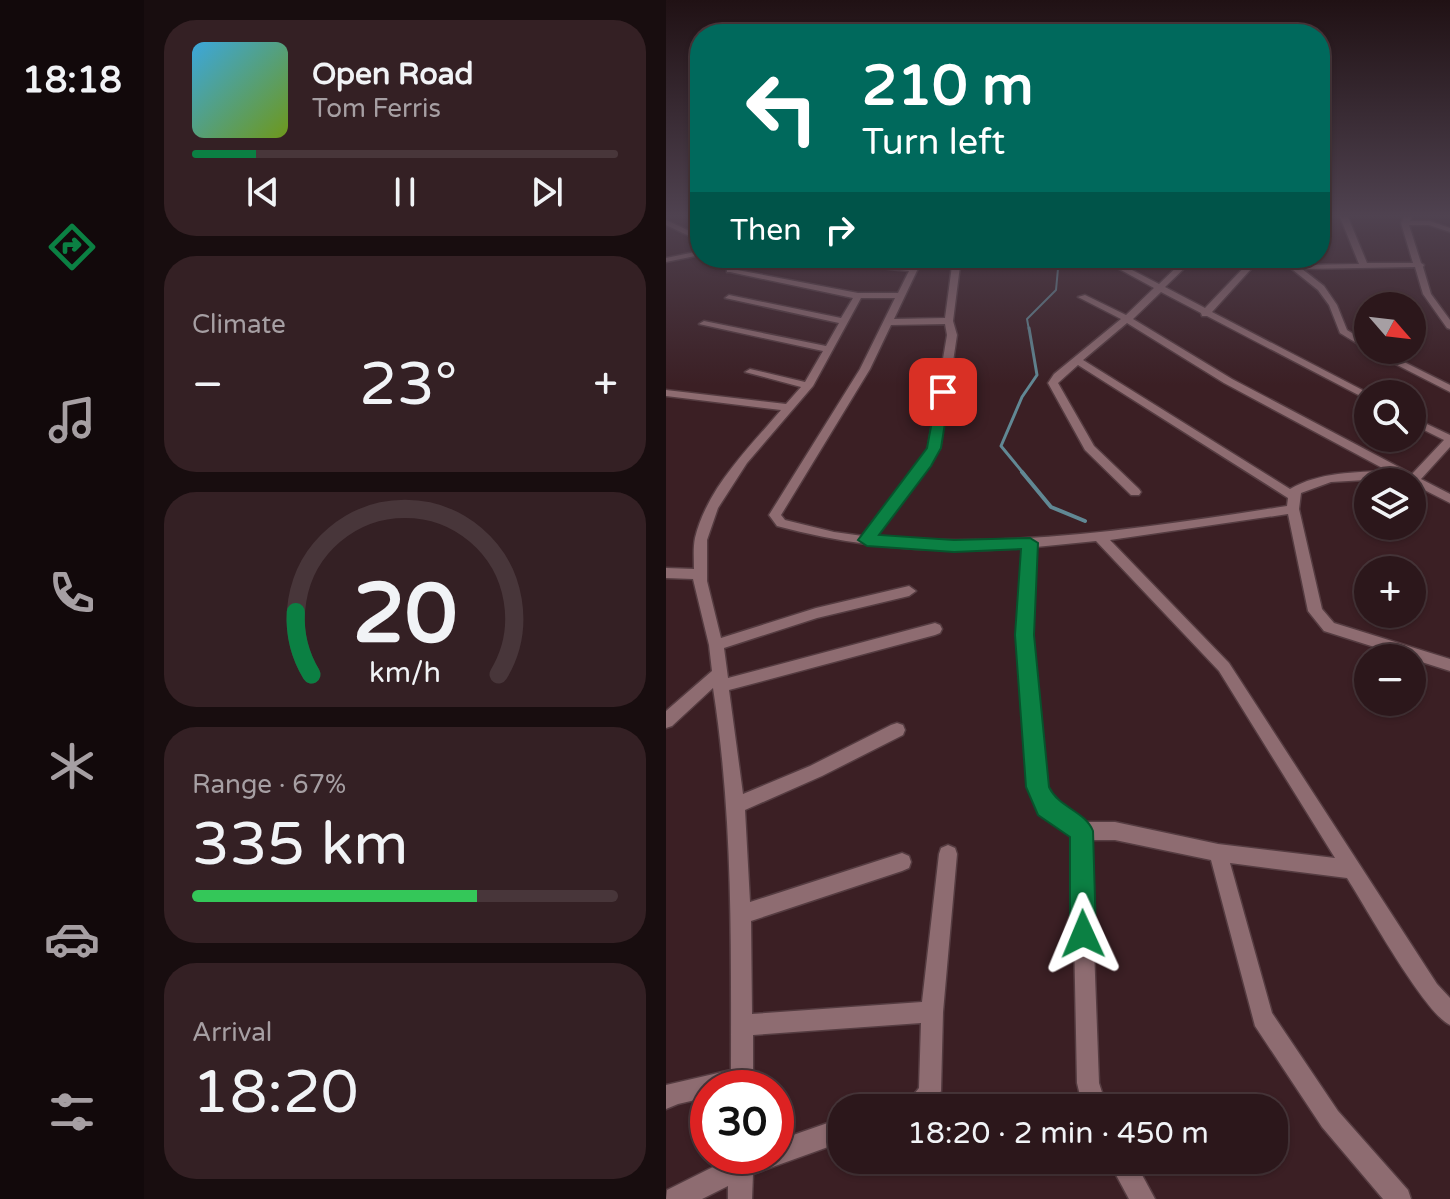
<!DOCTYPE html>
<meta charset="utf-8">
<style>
:root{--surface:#2c171b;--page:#342024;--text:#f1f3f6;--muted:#a69fa3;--line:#48363a;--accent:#0b8043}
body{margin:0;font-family:"Varela Round",sans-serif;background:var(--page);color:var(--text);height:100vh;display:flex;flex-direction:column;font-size:30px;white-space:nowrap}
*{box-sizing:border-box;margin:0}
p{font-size:26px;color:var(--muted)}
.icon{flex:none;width:44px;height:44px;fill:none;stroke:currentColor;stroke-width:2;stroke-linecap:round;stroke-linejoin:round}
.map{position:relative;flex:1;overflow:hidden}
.side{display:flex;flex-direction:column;gap:20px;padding:20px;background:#180d0f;width:522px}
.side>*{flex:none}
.banner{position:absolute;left:24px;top:24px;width:640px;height:244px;border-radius:32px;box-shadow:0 2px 6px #0004,0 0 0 2px var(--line);background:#00695c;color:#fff;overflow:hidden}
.needle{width:52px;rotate:118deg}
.buttons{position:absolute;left:688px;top:292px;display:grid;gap:16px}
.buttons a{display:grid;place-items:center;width:72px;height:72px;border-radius:50%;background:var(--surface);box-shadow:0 2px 6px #0004,0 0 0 2px var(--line);font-size:40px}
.speed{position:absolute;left:24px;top:1070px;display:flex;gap:16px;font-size:40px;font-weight:700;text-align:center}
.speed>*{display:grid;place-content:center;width:104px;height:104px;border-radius:50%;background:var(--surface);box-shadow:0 2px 6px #0004,0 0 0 2px var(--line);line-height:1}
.speed .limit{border:12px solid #d22;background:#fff;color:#111}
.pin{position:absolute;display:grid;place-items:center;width:68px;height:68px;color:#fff;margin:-34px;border-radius:16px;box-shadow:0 4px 12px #0006}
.me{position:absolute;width:88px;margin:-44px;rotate:359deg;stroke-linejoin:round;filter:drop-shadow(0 0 6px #0008)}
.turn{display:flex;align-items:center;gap:28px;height:168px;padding:0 40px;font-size:36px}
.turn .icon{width:104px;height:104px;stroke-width:2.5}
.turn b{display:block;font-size:56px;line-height:68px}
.then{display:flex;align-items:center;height:76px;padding:0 40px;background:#0003;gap:16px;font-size:30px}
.big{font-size:60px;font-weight:600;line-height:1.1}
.side .widget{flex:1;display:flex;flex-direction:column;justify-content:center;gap:12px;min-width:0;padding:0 28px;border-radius:32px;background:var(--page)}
.side .dial{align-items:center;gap:0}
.dial svg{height:208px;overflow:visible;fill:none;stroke:var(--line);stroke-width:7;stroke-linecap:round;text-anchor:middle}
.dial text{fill:var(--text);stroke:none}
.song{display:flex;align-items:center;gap:24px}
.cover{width:96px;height:96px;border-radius:12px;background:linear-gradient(135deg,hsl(200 70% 55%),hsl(80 70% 35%))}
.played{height:8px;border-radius:4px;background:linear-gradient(90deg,var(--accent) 15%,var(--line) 15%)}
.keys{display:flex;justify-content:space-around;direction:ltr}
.heat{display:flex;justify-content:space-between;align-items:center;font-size:44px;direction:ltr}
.charge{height:12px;border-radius:6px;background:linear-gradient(90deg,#34c759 67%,var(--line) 0)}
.trip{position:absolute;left:162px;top:1094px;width:460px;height:80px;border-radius:32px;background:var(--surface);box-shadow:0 2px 6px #0004,0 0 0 2px var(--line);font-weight:600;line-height:80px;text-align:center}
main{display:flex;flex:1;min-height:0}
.tab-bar{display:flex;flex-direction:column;width:144px;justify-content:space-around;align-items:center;background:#12090b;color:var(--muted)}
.tab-bar .icon{width:56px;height:56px}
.tab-bar .active{color:var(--accent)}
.tab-bar b{font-size:36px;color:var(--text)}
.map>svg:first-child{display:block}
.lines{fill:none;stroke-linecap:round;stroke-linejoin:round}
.stream-far2{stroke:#618894;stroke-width:2}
.stream-far1{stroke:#618894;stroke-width:3}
.stream{stroke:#618894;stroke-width:4}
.minor-casing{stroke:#553c41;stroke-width:3}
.minor{fill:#8e6c71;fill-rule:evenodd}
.route{fill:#0b8043;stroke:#07532c;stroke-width:2}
</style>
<main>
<nav class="tab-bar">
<b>18:18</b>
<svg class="icon active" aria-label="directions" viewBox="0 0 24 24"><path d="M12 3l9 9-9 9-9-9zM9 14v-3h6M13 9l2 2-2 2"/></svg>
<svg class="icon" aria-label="music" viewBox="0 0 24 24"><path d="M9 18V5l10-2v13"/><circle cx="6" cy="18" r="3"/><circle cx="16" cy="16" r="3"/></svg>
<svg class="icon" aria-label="phone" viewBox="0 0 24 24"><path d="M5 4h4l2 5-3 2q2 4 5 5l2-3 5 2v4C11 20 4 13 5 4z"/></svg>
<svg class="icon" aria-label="climate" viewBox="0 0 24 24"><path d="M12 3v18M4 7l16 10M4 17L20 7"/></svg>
<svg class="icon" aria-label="car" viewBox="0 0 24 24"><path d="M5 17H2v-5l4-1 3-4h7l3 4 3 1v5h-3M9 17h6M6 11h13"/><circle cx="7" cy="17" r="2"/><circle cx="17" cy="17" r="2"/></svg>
<svg class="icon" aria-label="filters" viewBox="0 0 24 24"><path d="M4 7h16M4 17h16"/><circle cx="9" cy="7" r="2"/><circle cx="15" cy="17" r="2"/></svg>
</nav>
<section class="side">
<div class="widget">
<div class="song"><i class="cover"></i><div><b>Open Road</b><p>Tom Ferris</p></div></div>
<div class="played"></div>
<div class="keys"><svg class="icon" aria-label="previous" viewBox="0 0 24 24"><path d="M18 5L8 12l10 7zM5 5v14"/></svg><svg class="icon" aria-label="pause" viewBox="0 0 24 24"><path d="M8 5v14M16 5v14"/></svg><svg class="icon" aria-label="next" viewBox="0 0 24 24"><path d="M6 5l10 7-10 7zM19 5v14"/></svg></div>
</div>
<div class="widget"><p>Climate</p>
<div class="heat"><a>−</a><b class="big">23°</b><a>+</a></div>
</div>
<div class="widget dial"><svg viewBox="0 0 100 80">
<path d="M14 69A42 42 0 1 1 86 69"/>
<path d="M14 69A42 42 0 0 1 8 45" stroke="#0b8043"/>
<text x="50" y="56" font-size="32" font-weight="700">20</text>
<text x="50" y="72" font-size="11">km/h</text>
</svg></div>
<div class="widget"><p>Range · 67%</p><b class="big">335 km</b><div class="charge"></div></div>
<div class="widget"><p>Arrival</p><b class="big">18:20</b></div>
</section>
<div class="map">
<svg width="784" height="1199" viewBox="0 0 784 1199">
<rect width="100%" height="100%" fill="#3b1f24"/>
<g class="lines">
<polyline class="stream-far2" points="363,330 361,319 390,290 393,258"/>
<polyline class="stream-far1" points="358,474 335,446 356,397 371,375 363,328"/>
<polyline class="stream" points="356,472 385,507 419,521"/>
<defs>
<g id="minor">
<polygon points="674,217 682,217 701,263 747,263 735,223 738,217 746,217 744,221 764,221 784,228 784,232 763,225 743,225 755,263 758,265 757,267 765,294 784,320 784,329 781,328 757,294 749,267 636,269 658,286 671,305 681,330 702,343 702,350 674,333 663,305 652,290 612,258 621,258 630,265 693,264"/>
<polygon points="0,220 34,236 34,241 0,225"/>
<polygon points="34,251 34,255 0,262 0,258"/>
<path d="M136,258H163L245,266L249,258H257L228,319L279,318L287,258H295L287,321L291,335L274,448L264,465L210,537C348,549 485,527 621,506L622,498L412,365L392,383L428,446L473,489L475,492L473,495H465L419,450L382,383L388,374L455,319L412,297L419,295L460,315L488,288L433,258H443L493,284L520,258H529L499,287L539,308L587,258H595L546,312L704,394H702V400L541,316H536L535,313L495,292L467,319L566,379L746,474L778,440L746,424V417L784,435V447L755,479L784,494V503L735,478L665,482L635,493L633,509L656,609L668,623L784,659V671L658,631L642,611L622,514L444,540L563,663L771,984L784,998V1025C759,1014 699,906 681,878L564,863L606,1013L672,1111L742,1190L745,1199H717L656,1127L589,1026L545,860L449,840H424L433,1083L441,1108H417L411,1083L406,835L375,813L363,787L352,635L357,548C274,554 191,548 111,526L103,515L194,369L229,298H195L147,386L81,463L52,508L41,540V581L55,638L150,608L243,586L250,591L243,596L151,618L58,648L62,678L269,623L274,625L276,629L274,633L269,635L63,690L77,794L144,766L225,725L231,723L237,725L239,730L237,735L156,776L79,810L84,902L236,853L243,856L245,862L243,868L236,871L85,921L86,1014L256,1002L273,854L275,848L282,845L289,848L291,854L277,1012L275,1091L266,1108H229L233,1100L248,1094L253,1088L255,1023L87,1035V1088H42V1097L12,1104L0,1109V1085L65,1070C65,942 67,815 47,688L6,726L0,728V711L46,671L43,645L27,579L0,578V568L28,569C28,559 27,548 29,538C41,488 83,448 115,410L0,396V390L120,404L135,387L79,372L84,369L139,382L157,351L33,324L38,321L160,346L173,323L59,298L63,295L175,318L187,298L64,272H61V268L192,293H232L243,271L140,260ZM461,323L558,383L722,471C690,472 653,472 624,489L417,360ZM279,324L281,335L262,448L255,462L197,536L168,532L119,520L115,515L204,369L225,325ZM430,541L553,671L669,858L552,844L449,822H418L387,801L381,787L366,635L370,547Z"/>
<polygon points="702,350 714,350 784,385 784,392"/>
<polygon points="176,1118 176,1142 87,1174 86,1199 62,1199 62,1186 36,1199 0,1199 1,1190 63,1159 65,1156 110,1156 110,1141"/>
<polygon points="442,1160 468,1160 489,1199 463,1199"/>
</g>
</defs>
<use href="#minor" class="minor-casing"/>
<use href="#minor" class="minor"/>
</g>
<linearGradient id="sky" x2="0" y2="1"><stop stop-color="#201114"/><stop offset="0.56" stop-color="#4f4250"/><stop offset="1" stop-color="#4f4250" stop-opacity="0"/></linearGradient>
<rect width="784" height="385" fill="url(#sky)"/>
<path class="route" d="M272,389L284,392L275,448L265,466L213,535L288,540L364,538L372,543L368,635L383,787C393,808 419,811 427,831L430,934L426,943L417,947L408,943L404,934V837L372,815L360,787L349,635L355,549L288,552L201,546L192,540L261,448Z"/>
</svg>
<div class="buttons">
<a><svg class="needle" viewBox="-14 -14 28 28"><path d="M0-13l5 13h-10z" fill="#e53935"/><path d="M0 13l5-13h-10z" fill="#a69fa3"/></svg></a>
<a><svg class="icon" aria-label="search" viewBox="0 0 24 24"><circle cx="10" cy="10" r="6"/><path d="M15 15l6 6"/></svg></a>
<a><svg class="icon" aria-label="layers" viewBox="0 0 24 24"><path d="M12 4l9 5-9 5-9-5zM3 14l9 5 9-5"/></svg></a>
<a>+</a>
<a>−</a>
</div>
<div class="speed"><div class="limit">30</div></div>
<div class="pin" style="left:277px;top:392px;background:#d93025"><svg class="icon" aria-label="arrive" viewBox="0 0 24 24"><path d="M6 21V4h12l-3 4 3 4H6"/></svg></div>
<svg class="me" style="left:417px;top:934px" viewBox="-20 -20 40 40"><path d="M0-17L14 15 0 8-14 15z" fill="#0b8043" stroke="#fff" stroke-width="4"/></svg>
<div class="trip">18:20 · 2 min · 450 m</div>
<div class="banner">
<div class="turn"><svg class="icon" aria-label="left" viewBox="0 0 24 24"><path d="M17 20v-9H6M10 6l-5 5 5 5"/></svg><div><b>210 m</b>Turn left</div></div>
<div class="then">Then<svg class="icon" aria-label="right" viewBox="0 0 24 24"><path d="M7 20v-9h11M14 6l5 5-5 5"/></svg></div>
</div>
</div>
</main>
